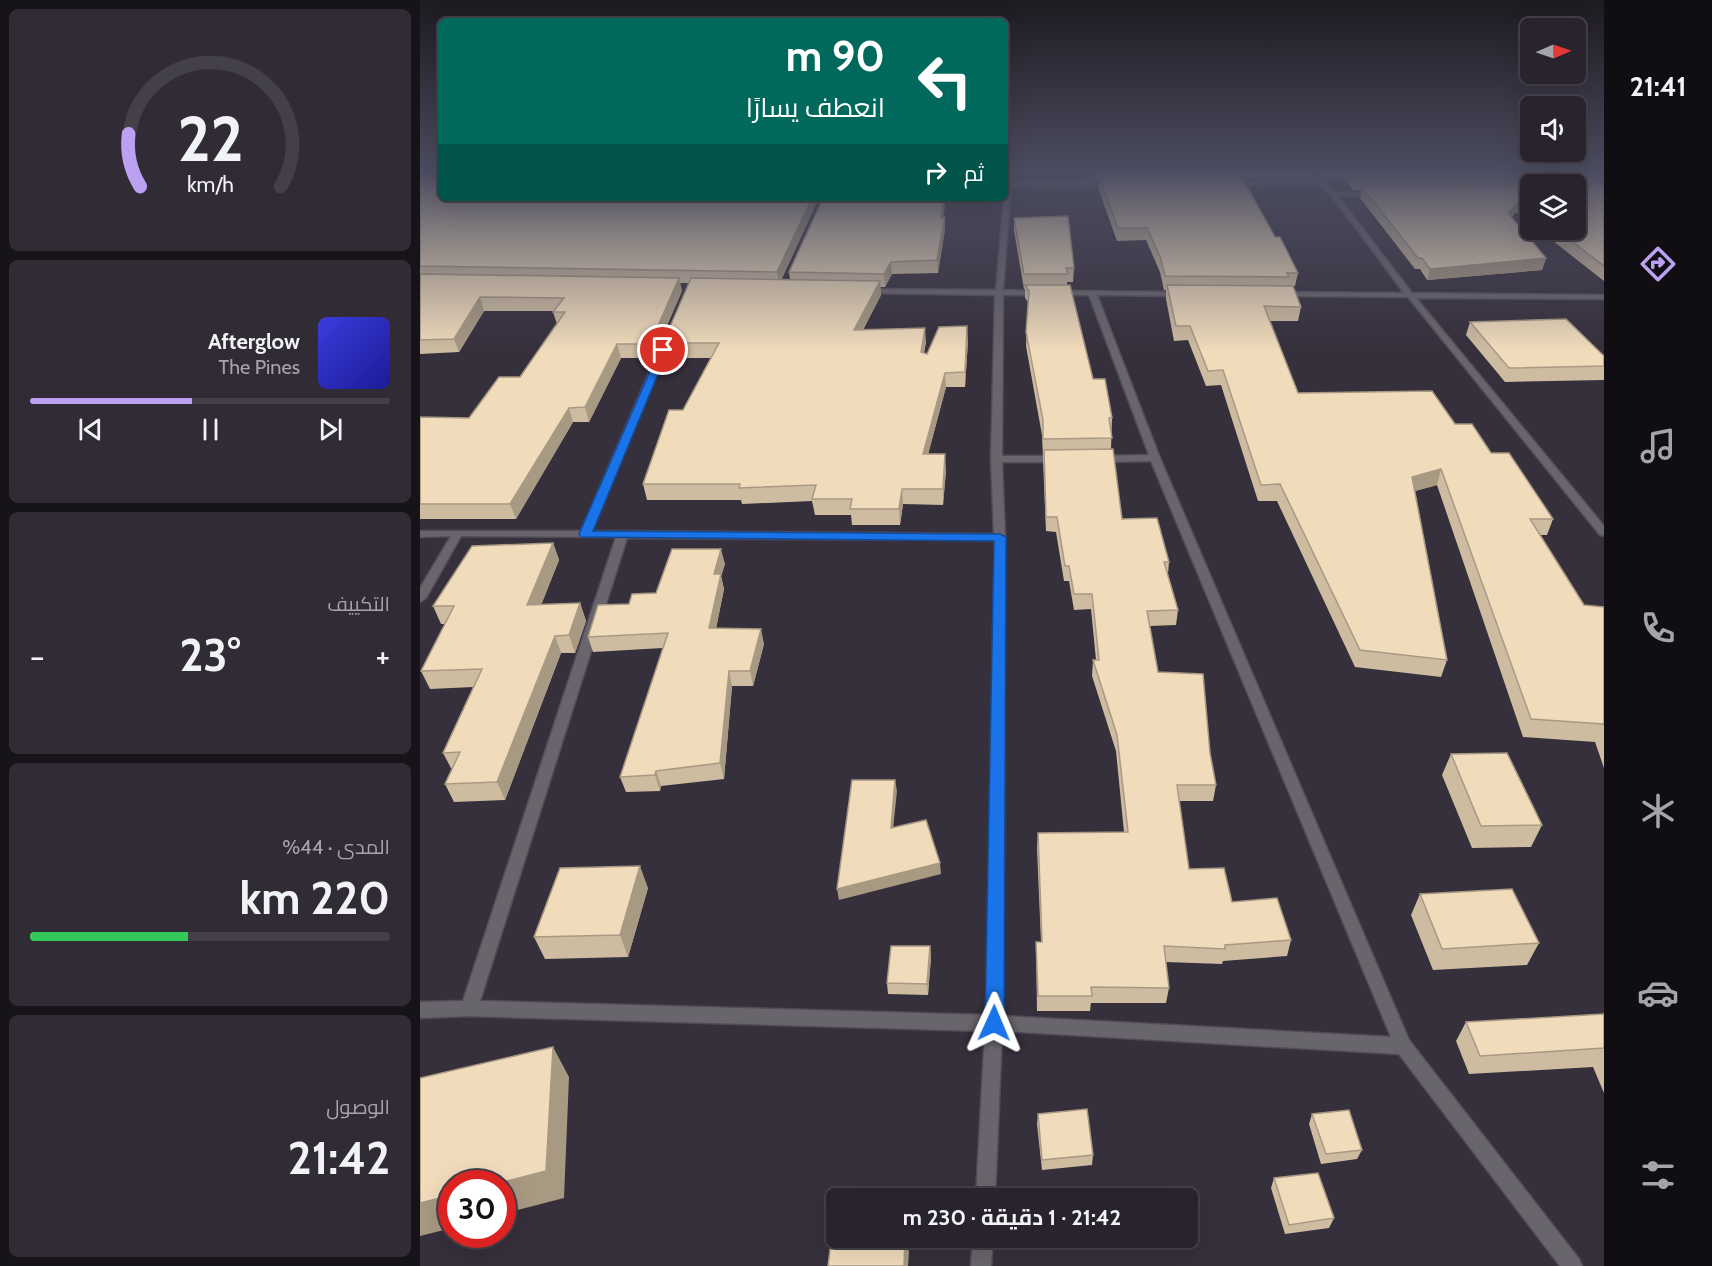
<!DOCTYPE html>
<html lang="ar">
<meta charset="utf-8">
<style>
:root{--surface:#28232d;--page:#302b35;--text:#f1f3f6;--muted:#a5a4aa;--line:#444049;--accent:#bca0f2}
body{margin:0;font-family:Cabin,Cairo,sans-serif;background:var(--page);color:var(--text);direction:rtl;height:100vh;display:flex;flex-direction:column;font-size:22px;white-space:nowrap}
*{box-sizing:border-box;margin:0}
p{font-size:20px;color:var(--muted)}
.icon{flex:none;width:33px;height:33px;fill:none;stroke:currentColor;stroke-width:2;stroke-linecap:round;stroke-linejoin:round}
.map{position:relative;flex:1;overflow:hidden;direction:ltr}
.drawer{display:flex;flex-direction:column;gap:9px;padding:9px;background:#161319;width:420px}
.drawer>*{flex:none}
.hud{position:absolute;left:18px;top:18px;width:570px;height:183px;border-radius:9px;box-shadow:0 6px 24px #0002,0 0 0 2px var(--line);direction:rtl;background:#00695c;color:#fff;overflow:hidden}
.needle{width:39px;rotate:88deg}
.buttons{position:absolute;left:1100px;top:18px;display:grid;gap:12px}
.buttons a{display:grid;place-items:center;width:66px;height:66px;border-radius:9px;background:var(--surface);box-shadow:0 6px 24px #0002,0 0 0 2px var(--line);font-size:30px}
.speed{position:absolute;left:18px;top:1170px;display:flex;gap:12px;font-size:30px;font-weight:700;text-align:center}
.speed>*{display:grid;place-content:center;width:78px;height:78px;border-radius:50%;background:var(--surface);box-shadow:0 6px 24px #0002,0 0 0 2px var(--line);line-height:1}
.speed .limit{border:9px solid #d22;background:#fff;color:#111}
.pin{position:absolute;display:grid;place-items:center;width:51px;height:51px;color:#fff;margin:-26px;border:3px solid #fff;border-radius:50%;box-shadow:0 2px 6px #0007}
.me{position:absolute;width:66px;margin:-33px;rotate:1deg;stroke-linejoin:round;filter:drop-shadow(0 0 4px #0008)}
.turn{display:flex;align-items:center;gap:21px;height:126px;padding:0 24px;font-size:27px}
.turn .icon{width:78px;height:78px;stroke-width:2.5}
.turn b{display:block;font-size:42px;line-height:51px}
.then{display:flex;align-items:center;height:57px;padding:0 24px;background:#0003;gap:12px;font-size:22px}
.big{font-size:45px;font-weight:700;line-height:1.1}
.drawer .tile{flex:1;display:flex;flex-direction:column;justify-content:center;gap:9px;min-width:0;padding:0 21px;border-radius:9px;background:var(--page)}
.drawer .dial{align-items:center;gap:0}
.dial svg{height:156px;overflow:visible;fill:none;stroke:var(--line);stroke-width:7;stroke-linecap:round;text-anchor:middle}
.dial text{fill:var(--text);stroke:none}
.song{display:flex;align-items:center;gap:18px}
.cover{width:72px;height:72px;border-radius:9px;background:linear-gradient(135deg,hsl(240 70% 55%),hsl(240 70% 35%))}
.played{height:6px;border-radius:3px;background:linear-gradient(90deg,var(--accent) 45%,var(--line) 45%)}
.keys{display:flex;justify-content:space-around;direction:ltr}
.heat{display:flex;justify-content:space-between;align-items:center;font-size:33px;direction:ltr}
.charge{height:9px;border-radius:4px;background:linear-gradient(90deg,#34c759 44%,var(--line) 0)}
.trip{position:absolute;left:406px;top:1188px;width:372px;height:60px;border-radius:9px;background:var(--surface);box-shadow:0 6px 24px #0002,0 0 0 2px var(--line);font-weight:700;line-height:60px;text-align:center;direction:rtl}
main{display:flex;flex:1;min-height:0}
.menu{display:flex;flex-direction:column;width:108px;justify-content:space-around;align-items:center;background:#100e12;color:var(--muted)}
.menu .icon{width:42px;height:42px}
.menu .on{color:var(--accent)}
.menu b{font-size:27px;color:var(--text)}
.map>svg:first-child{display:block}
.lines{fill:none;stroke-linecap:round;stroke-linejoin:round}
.minor-casing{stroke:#534c58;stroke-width:3}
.minor{fill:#69656c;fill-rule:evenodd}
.wall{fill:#cebca1}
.shaded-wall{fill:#a89983}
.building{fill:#f0dbbb;stroke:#a89983;stroke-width:1.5}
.route{fill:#1a73e8;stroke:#114b97;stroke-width:1.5}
</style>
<main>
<nav class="menu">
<b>21:41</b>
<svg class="icon on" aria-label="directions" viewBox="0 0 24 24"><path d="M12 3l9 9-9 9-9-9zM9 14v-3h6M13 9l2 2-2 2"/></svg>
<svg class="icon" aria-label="music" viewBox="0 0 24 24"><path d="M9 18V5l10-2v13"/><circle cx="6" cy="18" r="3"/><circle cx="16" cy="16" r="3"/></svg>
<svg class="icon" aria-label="phone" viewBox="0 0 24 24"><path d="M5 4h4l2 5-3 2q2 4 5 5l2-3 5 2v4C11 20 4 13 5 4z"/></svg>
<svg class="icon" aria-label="climate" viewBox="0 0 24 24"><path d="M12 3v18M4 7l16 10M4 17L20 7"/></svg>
<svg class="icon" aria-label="car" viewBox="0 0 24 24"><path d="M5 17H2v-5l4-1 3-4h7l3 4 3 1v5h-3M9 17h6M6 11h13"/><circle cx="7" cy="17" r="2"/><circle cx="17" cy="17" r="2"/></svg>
<svg class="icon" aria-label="filters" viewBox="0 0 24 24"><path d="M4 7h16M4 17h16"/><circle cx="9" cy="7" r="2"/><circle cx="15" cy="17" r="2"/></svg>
</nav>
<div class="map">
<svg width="1184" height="1266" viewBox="0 0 1184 1266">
<rect width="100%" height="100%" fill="#362f3c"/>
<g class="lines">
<defs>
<g id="minor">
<path d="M586,173H592L591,182L694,181L697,183L694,185L591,186L583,290L763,292L767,294L763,296L677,295L740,458L989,1040L1159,1259L1162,1266H1140L979,1054L582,1031L575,1198H556L565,1031L49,1016L0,1018V1002L43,1001L196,537L41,536L6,598L0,602V588L31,536L0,537V531H161L246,333L250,331L254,333L172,531L574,534L571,459L575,295L444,293L440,291L444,289L576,290ZM583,295H669L729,455L680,456L675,459L680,462L731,461L971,1037L583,1016L585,537L582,462H638L643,459L638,456H582ZM207,538L575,540L566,1015L60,1001Z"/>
<polygon points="889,173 896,173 915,192 959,193 960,194 957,196 918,196 992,293 1184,295 1184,299 996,298 1184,526 1184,536 1180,535 988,297 858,296 858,292 861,292 984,293 911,195 899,184 811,185 808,183 811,181 896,180"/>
<polygon points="553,1238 573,1238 571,1266 551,1266"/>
</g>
</defs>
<use href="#minor" class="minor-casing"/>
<use href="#minor" class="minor"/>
</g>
<g class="wall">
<polygon points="0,173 21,198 399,198 361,280 370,280 369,272 525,217 525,229 518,273 472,274 465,287 460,287 461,295 443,330 506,342 504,353 507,354 548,340 545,387 526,387 508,454 526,470 523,505 483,504 480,525 432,525 431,515 395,515 392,501 322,504 321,500 227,500 223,484 291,358 246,358 243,343 269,283 260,283 262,291 233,358 201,358 169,422 153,422 96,519 0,519 0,417 49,418 100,377 137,324 133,312 134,311 64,311 39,352 0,354"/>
<polygon points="673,173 891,173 890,177 823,178 855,237 878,273 875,286 873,286 881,307 878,321 849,321 878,393 1035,424 1071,453 1133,519 1127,535 1120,535 1164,605 1184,607 1184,768 1175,742 1103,737 1017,485 995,491 1027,660 1021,677 935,667 857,501 838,501 801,385 786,386 768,340 754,341 746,299 746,290 744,290 740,272 726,240 697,241 678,188 679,179 675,179"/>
<polygon points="899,173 1184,173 1184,281 1119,230 1155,230 1155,184 1110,184 1110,223 1096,212 1091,218 1126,258 1122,270 1007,280 1000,269 995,269 940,198 942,190 933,190 924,177 903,177"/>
<polygon points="594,218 654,268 653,282 647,282 647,285 673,379 692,418 691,449 702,519 749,562 748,574 758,610 756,625 730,626 738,672 790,753 796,785 793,801 759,801 769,869 812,902 871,940 867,956 803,961 802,964 746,962 749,988 746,1003 671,1003 670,1011 617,1011 616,942 621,942 617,848 618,833 704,832 696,751 672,676 673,660 676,660 671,609 654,610 649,581 644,581 636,532 626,531 622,435 606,346 608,302 605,298 605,289 604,289 594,231"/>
<polygon points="1050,322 1184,356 1184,380 1085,382 1046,335"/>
<polygon points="133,543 139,560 121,605 160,603 166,621 155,653 141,653 85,800 34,802 25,784 32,770 23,753 53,687 10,689 1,671 25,624 21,624 13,606"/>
<polygon points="305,564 301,576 304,589 296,628 344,644 333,686 312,686 304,779 241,786 240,791 206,792 200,777 243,648 173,652 168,637 209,604"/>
<polygon points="1031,754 1122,825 1111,847 1052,848 1022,775"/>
<polygon points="228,888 208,957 125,959 114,937"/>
<polygon points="1000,894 1119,943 1107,965 1013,970 991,915"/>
<polygon points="510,946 511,957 508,995 468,994 467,983"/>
<polygon points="1184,1014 1184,1093 1173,1067 1049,1074 1036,1041 1046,1022"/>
<polygon points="618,1114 673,1155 672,1165 622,1170 617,1124"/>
<polygon points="892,1114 942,1150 937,1159 901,1164 889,1124"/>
<polygon points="854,1178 914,1218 909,1228 865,1234 851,1188"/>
</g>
<g class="shaded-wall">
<polygon points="392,198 399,198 359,285 357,272"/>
<polygon points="524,198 526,198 522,230 521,218"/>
<polygon points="1100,201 1096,212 1084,224 1088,213"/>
<polygon points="525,217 525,229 518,273 517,260"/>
<polygon points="1126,258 1122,270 1007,280 1010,269"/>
<polygon points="471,262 472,274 465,287 464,274"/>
<polygon points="259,278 262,291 233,358 230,344"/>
<polygon points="460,281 461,295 435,344 434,330"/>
<polygon points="60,297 64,311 39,352 34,339"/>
<polygon points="547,326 548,340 545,387 545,372"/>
<polygon points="505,328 506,342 502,366 501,352"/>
<polygon points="197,344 201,358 169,422 165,407"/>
<polygon points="525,373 526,387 504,470 503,454"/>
<polygon points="149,408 153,422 96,519 90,504"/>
<polygon points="525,454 526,470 523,505 523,489"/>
<polygon points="1021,469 1017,485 988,493 992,477"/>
<polygon points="482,489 483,504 480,525 479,509"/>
<polygon points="133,543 139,560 114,623 107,605"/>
<polygon points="301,549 305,564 301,576 304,589 293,644 289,628 294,574"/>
<polygon points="160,603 166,621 155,653 149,635"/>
<polygon points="341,629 344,644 333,686 330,671"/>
<polygon points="135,636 141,653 85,800 77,782"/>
<polygon points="309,671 312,686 304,779 300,763"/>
<polygon points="236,771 241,786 240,791 235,775"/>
<polygon points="475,780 477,791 472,839 471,828"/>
<polygon points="520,863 521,874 419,900 417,889"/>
<polygon points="220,866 228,888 208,957 200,935"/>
<polygon points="510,946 511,957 508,995 507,984"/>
<polygon points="133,1047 149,1077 144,1198 82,1214 82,1184 76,1184"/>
<polygon points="32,1195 32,1228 0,1236 0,1203"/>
<polygon points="485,1238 489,1252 488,1266 484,1266"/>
</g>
<g class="building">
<polygon points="0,173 21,173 21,198 392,198 357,272 0,266"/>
<polygon points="931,173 1184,173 1184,176 1157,178 1159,186 1184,183 1184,266 1137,230 1155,230 1155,184 1114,184 1115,178 936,179"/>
<polygon points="821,175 855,237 860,237 878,273 867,273 869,277 745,276 741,259 727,228 698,228 679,176"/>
<polygon points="1110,186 1110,209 1100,201 1088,213 1126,258 1010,269 1002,258 998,258 942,187"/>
<polygon points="403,198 524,198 521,218 525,217 517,260 471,262 464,274 369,272"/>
<polygon points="648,216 654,268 646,268 648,274 604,274 594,218"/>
<polygon points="0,274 259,278 230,344 197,344 165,407 149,408 90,504 0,504 0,417 49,418 79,377 100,377 145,312 133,312 144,298 60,297 34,339 0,340"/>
<polygon points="271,278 460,281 434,330 505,328 501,352 507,354 519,327 547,326 545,372 525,373 503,454 525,454 523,489 482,489 479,509 430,509 432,499 392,499 396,485 319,488 320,484 223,484 249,410 263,410 299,343 243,343"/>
<polygon points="605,285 650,285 673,379 685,379 692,418 689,418 692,438 623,439 623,420 606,332 609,291"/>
<polygon points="747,285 873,286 881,307 844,306 878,393 1012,391 1035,424 1052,424 1071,453 1089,453 1133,519 1110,519 1164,605 1184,607 1184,726 1183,724 1111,719 1021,469 992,477 1027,660 940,650 860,484 841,485 803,370 788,371 770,326 756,326"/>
<polygon points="1146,319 1184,356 1184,366 1089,368 1050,322"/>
<polygon points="693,449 702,519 737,518 749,562 744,562 758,610 727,611 738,672 783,674 790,753 796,785 757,785 769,869 804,868 812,902 857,898 871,940 805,945 805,949 744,946 749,988 671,987 672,996 618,996 616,942 622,942 618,833 708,832 697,735 673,660 679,660 672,594 654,594 649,566 645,566 637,517 626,517 624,450"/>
<polygon points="133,543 107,605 160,603 149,635 135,636 77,782 25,784 40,752 23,753 62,669 1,671 34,606 13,606 52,546"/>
<polygon points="252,549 301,549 294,574 301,574 289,628 341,629 330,671 309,671 300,763 236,771 235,775 200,777 248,633 168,637 178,605 209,604 212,594 236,593"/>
<polygon points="1087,753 1122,825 1061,826 1031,754"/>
<polygon points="432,780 475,780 471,828 506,820 520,863 417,889"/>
<polygon points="220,866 200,935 114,937 140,868"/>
<polygon points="1092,889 1119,943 1022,949 1000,894"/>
<polygon points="471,946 510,946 507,984 467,983"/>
<polygon points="1184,1014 1184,1048 1060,1056 1046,1022"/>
<polygon points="133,1047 126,1171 76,1184 32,1184 32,1195 0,1203 0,1078"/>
<polygon points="667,1109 673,1155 622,1160 618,1114"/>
<polygon points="929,1110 942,1150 906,1154 892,1114"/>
<polygon points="898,1173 914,1218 869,1225 854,1178"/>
<polygon points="412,1234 417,1234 417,1238 485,1238 484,1266 408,1266"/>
</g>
<linearGradient id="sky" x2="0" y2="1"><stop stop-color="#1e1a21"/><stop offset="0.49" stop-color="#4c4d61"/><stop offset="1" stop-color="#4c4d61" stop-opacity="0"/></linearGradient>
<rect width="1184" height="351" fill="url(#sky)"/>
<polygon class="route" points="240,348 248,350 173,531 580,534 586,537 584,1023 581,1029 574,1031 568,1029 565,1023 574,541 161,537 159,534"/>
</svg>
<div class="buttons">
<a><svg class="needle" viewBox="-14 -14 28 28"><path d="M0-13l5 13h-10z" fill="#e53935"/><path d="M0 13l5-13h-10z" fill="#a5a4aa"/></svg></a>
<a><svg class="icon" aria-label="sound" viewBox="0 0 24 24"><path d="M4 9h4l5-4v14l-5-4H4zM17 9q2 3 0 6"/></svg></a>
<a><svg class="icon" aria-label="layers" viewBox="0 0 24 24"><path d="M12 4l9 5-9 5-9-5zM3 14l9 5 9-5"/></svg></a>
</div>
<div class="speed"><div class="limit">30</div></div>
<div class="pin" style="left:243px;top:350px;background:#d93025"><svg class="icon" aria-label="arrive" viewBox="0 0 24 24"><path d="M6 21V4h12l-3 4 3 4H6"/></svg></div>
<svg class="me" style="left:574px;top:1023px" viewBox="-20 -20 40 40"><path d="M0-17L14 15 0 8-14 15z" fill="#1a73e8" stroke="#fff" stroke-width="4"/></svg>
<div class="trip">21:42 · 1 دقيقة · 230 m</div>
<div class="hud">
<div class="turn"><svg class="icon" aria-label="left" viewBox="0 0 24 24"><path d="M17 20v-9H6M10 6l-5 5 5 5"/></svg><div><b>90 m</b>انعطف يسارًا</div></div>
<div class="then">ثم<svg class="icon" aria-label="right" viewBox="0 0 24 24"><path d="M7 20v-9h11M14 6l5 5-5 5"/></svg></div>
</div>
</div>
<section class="drawer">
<div class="tile dial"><svg viewBox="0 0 100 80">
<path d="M14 69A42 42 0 1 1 86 69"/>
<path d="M14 69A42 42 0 0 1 8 42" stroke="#bca0f2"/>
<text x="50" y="56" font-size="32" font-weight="700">22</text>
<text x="50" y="72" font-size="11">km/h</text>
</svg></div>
<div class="tile">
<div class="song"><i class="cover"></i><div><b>Afterglow</b><p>The Pines</p></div></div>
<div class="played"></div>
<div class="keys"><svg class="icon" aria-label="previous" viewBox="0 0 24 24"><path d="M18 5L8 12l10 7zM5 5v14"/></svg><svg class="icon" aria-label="pause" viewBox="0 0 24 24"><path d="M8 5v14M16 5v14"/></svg><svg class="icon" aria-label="next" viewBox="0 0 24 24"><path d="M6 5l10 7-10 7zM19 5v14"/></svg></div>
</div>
<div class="tile"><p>التكييف</p>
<div class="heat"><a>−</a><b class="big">23°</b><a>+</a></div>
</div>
<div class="tile"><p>المدى · 44%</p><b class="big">220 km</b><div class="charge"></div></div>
<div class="tile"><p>الوصول</p><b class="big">21:42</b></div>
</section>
</main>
